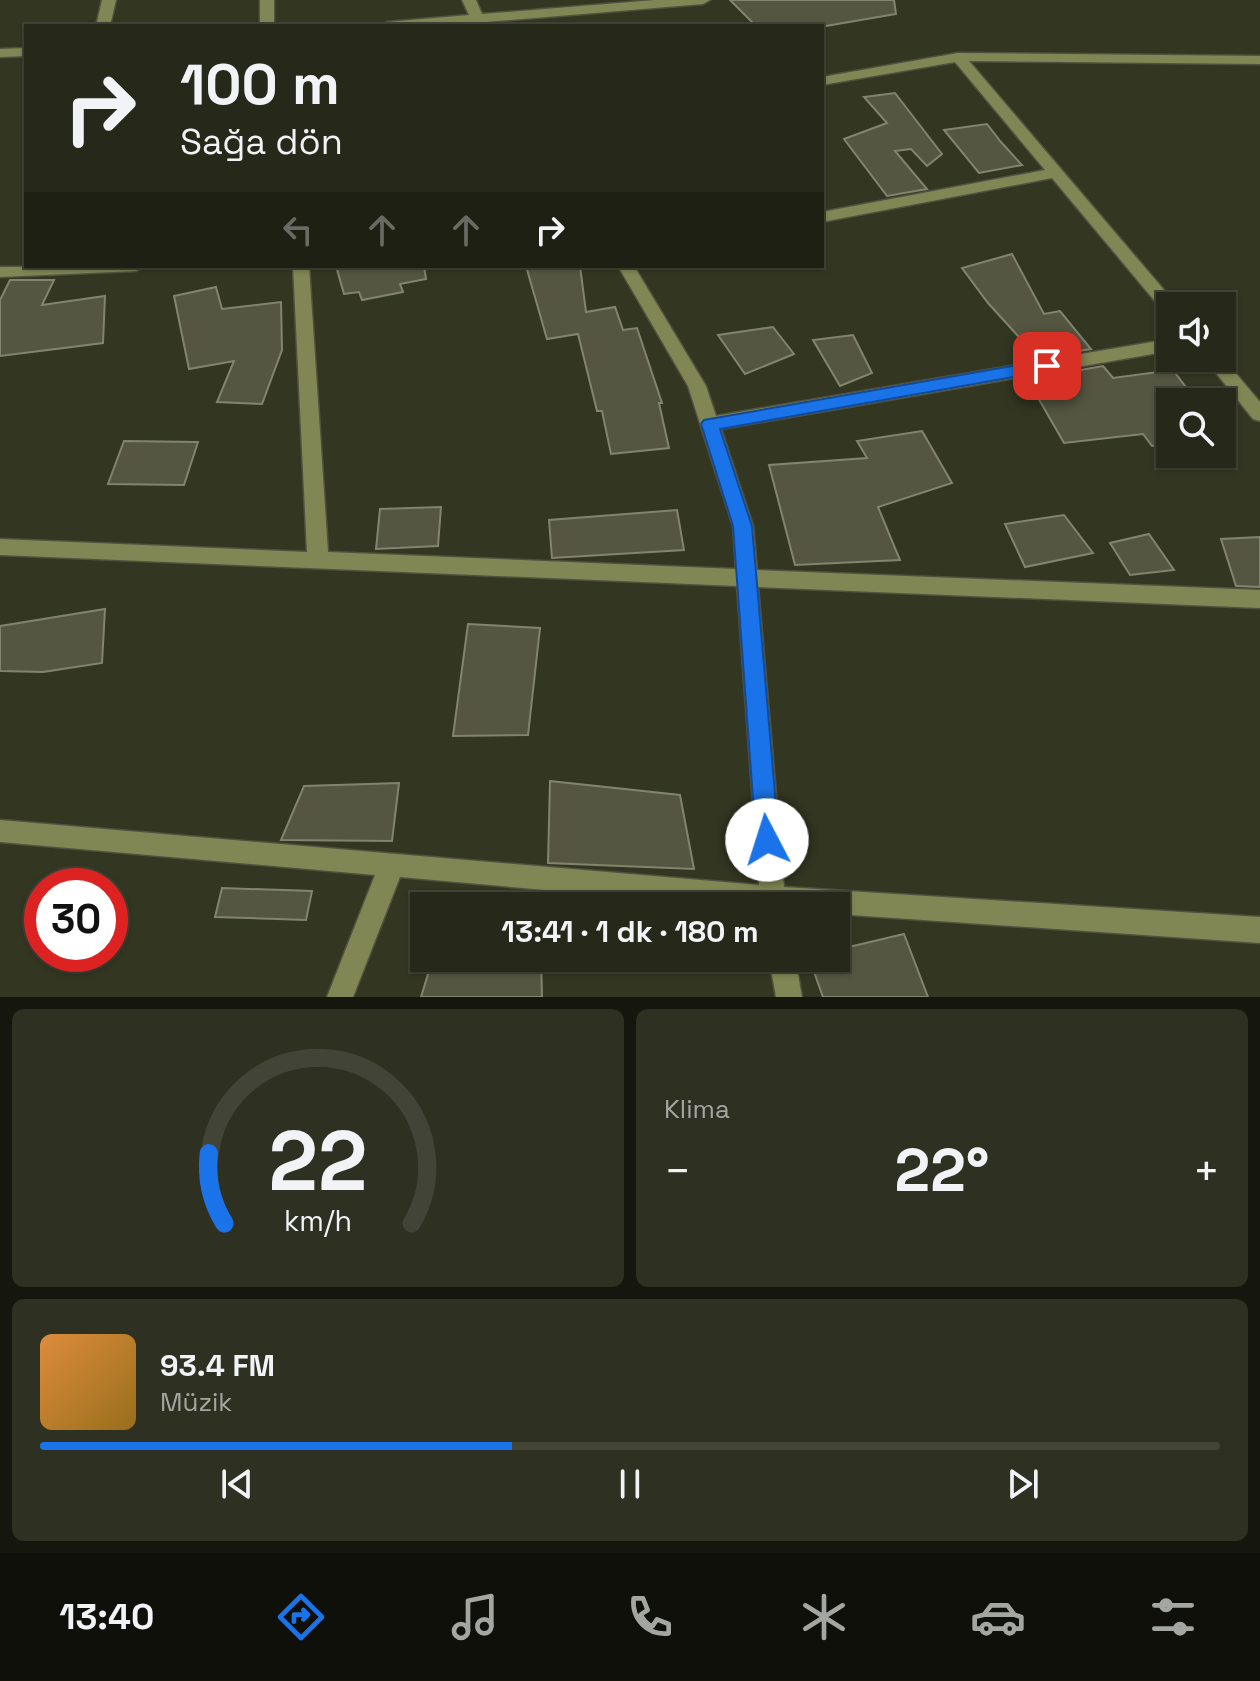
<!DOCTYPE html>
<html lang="tr">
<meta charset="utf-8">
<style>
:root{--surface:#262819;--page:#2e3022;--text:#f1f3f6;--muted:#a4a6a2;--line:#424438;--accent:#1a73e8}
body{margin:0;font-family:"Space Grotesk",sans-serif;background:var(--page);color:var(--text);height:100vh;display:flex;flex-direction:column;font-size:30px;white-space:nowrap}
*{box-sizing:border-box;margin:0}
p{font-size:26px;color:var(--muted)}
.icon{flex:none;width:44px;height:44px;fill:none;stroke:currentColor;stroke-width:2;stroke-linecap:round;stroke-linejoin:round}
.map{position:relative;height:997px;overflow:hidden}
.sheet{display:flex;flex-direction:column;gap:12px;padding:12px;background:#15160e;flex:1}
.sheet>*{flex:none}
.guide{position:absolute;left:24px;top:24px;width:800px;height:244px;border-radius:0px;box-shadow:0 2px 6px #0004,0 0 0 2px var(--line);background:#262819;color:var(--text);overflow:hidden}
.buttons{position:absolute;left:1156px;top:292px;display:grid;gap:16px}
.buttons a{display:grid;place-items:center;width:80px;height:80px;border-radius:0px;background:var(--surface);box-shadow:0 2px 6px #0004,0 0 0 2px var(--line);font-size:40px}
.speed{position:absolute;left:24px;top:868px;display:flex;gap:16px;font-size:40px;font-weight:700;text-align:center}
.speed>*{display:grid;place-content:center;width:104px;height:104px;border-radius:50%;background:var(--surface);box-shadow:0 2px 6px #0004,0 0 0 2px var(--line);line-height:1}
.speed .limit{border:12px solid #d22;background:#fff;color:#111}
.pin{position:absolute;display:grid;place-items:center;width:68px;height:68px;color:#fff;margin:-34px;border-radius:16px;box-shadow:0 4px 12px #0006}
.me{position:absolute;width:88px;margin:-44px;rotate:355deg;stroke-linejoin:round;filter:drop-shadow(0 0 6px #0008)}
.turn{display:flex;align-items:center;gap:28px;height:168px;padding:0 24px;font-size:36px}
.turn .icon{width:104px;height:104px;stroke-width:2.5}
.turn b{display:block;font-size:56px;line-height:68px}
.lanes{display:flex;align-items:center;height:76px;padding:0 24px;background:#0003;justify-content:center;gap:40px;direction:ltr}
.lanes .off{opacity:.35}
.big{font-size:60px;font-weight:700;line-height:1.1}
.sheet .tile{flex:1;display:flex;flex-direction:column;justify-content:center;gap:12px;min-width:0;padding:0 28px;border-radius:12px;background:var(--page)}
.sheet .dial{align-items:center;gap:0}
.dial svg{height:208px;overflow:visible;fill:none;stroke:var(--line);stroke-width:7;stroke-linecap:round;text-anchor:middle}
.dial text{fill:var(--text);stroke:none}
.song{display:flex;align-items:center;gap:24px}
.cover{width:96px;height:96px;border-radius:12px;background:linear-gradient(135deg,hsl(30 70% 55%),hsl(40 70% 35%))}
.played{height:8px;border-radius:4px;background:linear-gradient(90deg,var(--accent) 40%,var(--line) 40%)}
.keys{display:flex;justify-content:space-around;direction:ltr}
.heat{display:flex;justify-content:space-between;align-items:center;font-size:44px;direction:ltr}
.sheet .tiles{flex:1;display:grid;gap:12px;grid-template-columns:1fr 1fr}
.tile:last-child{grid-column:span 2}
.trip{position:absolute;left:410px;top:892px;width:440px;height:80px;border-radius:0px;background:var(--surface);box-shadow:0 2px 6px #0004,0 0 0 2px var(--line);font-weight:700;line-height:80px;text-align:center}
.tab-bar{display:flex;height:128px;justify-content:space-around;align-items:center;background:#0f100a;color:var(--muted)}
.tab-bar .icon{width:56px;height:56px}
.tab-bar .on{color:var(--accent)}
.tab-bar b{font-size:36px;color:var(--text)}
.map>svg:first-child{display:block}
.building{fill:#545641;stroke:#82856e;stroke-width:2}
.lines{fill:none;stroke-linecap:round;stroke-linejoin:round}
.minor-casing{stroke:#50523f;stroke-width:3}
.minor{fill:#808654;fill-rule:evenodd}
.route{fill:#1a73e8;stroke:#114b97;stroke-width:2}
</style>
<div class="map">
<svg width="1260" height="997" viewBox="0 0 1260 997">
<rect width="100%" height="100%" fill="#333621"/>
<g class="building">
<polygon points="730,0 894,0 896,14 826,26 756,26"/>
<polygon points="895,93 942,154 927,166 911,149 895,151 927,189 887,196 844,139 887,123 864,97"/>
<polygon points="987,124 1001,142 1022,165 979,173 944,130"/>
<polygon points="1012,254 1044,314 1060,311 1091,349 1038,358 988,303 962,268"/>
<polygon points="336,266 424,266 426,279 400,284 403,292 362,300 359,292 344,294"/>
<polygon points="526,266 580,266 586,312 615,307 623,330 637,328 662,403 659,403 669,448 611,454 602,411 597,411 578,334 547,339"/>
<polygon points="10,280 54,280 42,305 105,296 103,343 0,356 0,300"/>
<polygon points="216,287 222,309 281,302 282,350 262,404 217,402 234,361 189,369 174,296"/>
<polygon points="773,327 794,354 745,374 718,335"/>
<polygon points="853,335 872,373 840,386 813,340"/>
<polygon points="1103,366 1113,378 1173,370 1197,402 1170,402 1170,443 1152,446 1143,434 1064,443 1037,396 1067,392 1052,375"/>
<polygon points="922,431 952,483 878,507 900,560 795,565 769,465 867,458 857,441"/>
<polygon points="124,441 198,442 184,485 108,484"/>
<polygon points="441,507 438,546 376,549 380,509"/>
<polygon points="677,510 684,550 552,558 549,520"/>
<polygon points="1064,515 1093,553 1025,567 1005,524"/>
<polygon points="1149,534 1174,570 1130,575 1110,543"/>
<polygon points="1260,537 1260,587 1236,586 1221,539"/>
<polygon points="105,609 102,663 43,672 0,671 0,626"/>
<polygon points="468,624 540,628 528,735 453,736"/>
<polygon points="550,781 680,795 694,869 548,863"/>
<polygon points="399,783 392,841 281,840 304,786"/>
<polygon points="222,888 312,891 306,920 215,917"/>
<polygon points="904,934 928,997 823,997 809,958 836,958 836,950"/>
<polygon points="433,958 541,958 542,997 421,997"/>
</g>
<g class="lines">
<defs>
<g id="minor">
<polygon points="102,0 116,0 110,26 96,26"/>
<rect x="260" y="0" width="14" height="26"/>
<polygon points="462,0 476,0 482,14 655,0 710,0 703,4 486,22 488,26 474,26 473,23 380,26 387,22 469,15"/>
<polygon points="26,48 26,56 0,57 0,49"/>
<polygon points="958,53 1260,56 1260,64 969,61 1176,304 1170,306 1170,314 1164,312 1052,178 822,222 822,212 1045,170 955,62 822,85 822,77"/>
<polygon points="144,266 136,271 0,277 0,267"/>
<polygon points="293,266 309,266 328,552 736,569 733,526 688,386 618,266 634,266 706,386 716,416 1170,339 1170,351 721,429 753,526 757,570 1260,590 1260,608 758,587 784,887 1260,917 1260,943 836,914 836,906 725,906 400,877 353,997 327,997 375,875 0,842 0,820 759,885 737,586 0,555 0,539 307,552"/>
<polygon points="1222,357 1260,402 1260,421 1253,419 1204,358"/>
<polygon points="769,958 795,958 802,997 776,997"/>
</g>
</defs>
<use href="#minor" class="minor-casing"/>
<use href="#minor" class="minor"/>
</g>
<polygon class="route" points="1047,360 1053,362 1055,366 1053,370 720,429 752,526 779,840 775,847 767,850 759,847 756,840 733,526 701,424 704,420"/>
</svg>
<div class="buttons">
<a><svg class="icon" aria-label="sound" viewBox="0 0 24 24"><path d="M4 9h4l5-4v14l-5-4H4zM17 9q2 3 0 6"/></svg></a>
<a><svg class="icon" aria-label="search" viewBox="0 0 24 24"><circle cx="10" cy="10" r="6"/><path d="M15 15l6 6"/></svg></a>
</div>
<div class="speed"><div class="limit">30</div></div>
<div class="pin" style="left:1047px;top:366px;background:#d93025"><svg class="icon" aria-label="arrive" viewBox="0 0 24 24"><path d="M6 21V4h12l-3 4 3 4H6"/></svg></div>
<svg class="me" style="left:767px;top:840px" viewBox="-20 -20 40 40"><circle r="19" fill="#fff"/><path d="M0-13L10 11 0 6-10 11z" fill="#1a73e8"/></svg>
<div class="trip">13:41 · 1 dk · 180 m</div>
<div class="guide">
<div class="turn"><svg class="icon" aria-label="right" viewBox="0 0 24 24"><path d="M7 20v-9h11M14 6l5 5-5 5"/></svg><div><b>100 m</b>Sağa dön</div></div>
<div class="lanes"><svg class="icon off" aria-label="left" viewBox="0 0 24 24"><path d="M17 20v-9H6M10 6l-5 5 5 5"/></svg><svg class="icon off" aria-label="ahead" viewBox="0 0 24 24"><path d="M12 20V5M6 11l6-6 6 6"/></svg><svg class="icon off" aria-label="ahead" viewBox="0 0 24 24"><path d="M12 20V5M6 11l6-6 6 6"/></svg><svg class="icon" aria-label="right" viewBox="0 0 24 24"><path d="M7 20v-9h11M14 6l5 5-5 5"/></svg></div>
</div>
</div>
<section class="sheet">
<div class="tiles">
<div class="tile dial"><svg viewBox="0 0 100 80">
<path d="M14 69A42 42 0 1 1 86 69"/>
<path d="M14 69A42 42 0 0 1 8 42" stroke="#1a73e8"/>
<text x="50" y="56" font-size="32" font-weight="700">22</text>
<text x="50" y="72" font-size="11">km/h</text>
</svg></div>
<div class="tile"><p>Klima</p>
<div class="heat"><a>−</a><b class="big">22°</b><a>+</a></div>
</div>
<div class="tile">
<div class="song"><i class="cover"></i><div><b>93.4 FM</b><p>Müzik</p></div></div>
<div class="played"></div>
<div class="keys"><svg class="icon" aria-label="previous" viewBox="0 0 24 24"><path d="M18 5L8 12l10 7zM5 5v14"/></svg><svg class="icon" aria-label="pause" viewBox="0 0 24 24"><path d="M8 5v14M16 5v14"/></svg><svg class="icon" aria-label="next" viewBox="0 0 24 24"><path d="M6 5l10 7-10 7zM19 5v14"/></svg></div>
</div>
</div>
</section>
<nav class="tab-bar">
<b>13:40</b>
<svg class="icon on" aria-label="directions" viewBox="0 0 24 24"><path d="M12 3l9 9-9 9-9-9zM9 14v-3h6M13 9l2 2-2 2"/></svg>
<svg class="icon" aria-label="music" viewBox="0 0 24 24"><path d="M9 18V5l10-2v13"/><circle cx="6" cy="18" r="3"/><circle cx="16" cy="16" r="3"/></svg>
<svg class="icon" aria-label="phone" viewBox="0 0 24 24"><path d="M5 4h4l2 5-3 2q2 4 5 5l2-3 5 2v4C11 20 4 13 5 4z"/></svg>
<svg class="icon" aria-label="climate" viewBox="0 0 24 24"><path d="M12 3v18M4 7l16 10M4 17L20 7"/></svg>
<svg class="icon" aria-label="car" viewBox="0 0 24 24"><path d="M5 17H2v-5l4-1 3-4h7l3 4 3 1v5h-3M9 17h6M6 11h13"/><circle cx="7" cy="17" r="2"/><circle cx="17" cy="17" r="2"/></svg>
<svg class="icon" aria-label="filters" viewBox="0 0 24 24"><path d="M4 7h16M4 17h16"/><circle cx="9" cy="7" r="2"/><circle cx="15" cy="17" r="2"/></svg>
</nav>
